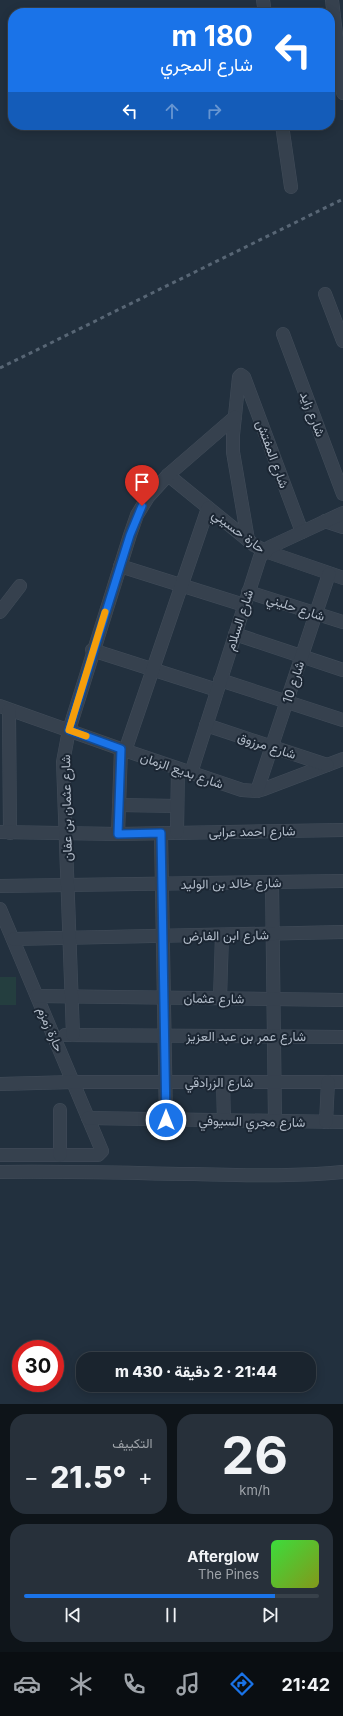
<!DOCTYPE html>
<html lang="ar">
<meta charset="utf-8">
<style>
:root{--surface:#1a242e;--page:#27303a;--text:#f1f3f6;--muted:#9fa4aa;--line:#38414a;--accent:#1a73e8}
body{margin:0;font-family:Inter,Vazirmatn,sans-serif;background:var(--page);color:var(--text);direction:rtl;height:100vh;display:flex;flex-direction:column;font-size:15px;white-space:nowrap}
*{box-sizing:border-box;margin:0}
p{font-size:13px;color:var(--muted)}
.icon{flex:none;width:22px;height:22px;fill:none;stroke:currentColor;stroke-width:2;stroke-linecap:round;stroke-linejoin:round}
.map{position:relative;height:1404px;overflow:hidden;direction:ltr}
.sheet{display:flex;flex-direction:column;gap:10px;padding:10px;background:#0e1419;flex:1}
.sheet>*{flex:none}
.hud{position:absolute;left:8px;top:8px;width:327px;height:122px;border-radius:16px;box-shadow:0 2px 10px #0003,0 0 0 1px var(--line);direction:rtl;background:#1a73e8;color:#fff;overflow:hidden}
.speed{position:absolute;left:12px;top:1340px;display:flex;gap:8px;font-size:20px;font-weight:700;text-align:center}
.speed>*{display:grid;place-content:center;width:52px;height:52px;border-radius:50%;background:var(--surface);box-shadow:0 2px 10px #0003,0 0 0 1px var(--line);line-height:1}
.speed .limit{border:6px solid #d22;background:#fff;color:#111}
.pin{position:absolute;display:grid;place-items:center;width:34px;height:34px;color:#fff;margin:-41px -17px;border-radius:50% 50% 50% 0;rotate:-45deg;box-shadow:0 0 4px #0007}
.pin .icon{rotate:45deg}
.me{position:absolute;width:44px;margin:-22px;rotate:0deg;stroke-linejoin:round;filter:drop-shadow(0 0 3px #0008)}
.turn{display:flex;align-items:center;gap:14px;height:84px;padding:0 16px;font-size:18px}
.turn .icon{width:52px;height:52px;stroke-width:2.5}
.turn b{display:block;font-size:28px;line-height:34px}
.lanes{display:flex;align-items:center;height:38px;padding:0 16px;background:#0003;justify-content:center;gap:20px;direction:ltr}
.lanes .off{opacity:.35}
.big{font-size:30px;font-weight:800;line-height:1.1}
.sheet .widget{flex:1;display:flex;flex-direction:column;justify-content:center;gap:6px;min-width:0;padding:0 14px;border-radius:16px;background:var(--page)}
.sheet .dial{align-items:center;gap:0}
.dial b{font-size:52px;line-height:1}
.song{display:flex;align-items:center;gap:12px}
.cover{width:48px;height:48px;border-radius:6px;background:linear-gradient(135deg,hsl(120 70% 55%),hsl(70 70% 35%))}
.played{height:4px;border-radius:2px;background:linear-gradient(90deg,var(--accent) 85%,var(--line) 85%)}
.keys{display:flex;justify-content:space-around;direction:ltr}
.heat{display:flex;justify-content:space-between;align-items:center;font-size:22px;direction:ltr}
.sheet .tiles{flex:1;display:grid;gap:10px;grid-template-columns:1fr 1fr}
.widget:last-child{grid-column:span 2}
.trip{position:absolute;left:76px;top:1352px;width:240px;height:40px;border-radius:16px;background:var(--surface);box-shadow:0 2px 10px #0003,0 0 0 1px var(--line);font-weight:800;line-height:40px;text-align:center;direction:rtl}
.menu{display:flex;height:64px;justify-content:space-around;align-items:center;background:#0a0e12;color:var(--muted)}
.menu .icon{width:28px;height:28px}
.menu .current{color:var(--accent)}
.menu b{font-size:18px;color:var(--text)}
.map>svg:first-child{display:block}
.green{fill:#243e3f}
.lines{fill:none;stroke-linecap:round;stroke-linejoin:round}
.minor-casing{stroke:#424d5a;stroke-width:14}
.minor{stroke:#36414e;stroke-width:13}
.rail{stroke:#586675;stroke-width:3;stroke-dasharray:4 4;stroke-linecap:butt}
.route-casing{stroke:#114b97;stroke-width:10}
.route{stroke:#1a73e8;stroke-width:7}
.slow{stroke:#f59e0b;stroke-width:7}
.labels{text-anchor:middle;dominant-baseline:central;stroke-width:4;stroke-linejoin:round;paint-order:stroke}
.street-label{font-size:13px;fill:#b2bcc9;stroke:#1b2633}
</style>
<div class="map">
<svg width="343" height="1404" viewBox="0 0 343 1404">
<rect width="100%" height="100%" fill="#22303e"/>
<rect class="green" x="0" y="977" width="16" height="28"/>
<g class="lines">
<defs>
<g id="minor">
<polyline points="263,0 265,13"/>
<polyline points="332,0 343,93"/>
<polyline points="282,125 291,187"/>
<polyline points="325,294 343,341"/>
<polyline points="283,334 343,494"/>
<polyline points="168,475 254,545 265,551 343,578"/>
<polyline points="325,521 343,527"/>
<polyline points="248,540 233,452 233,435 239,377 241,375 244,377 302,532"/>
<polyline points="120,566 244,605"/>
<polyline points="248,592 343,622"/>
<polyline points="0,612 20,586"/>
<polyline points="235,634 343,670"/>
<polyline points="92,650 217,690"/>
<polyline points="220,680 343,720"/>
<polyline points="0,706 121,749 242,790 257,791 264,789 343,759"/>
<polyline points="9,710 10,833"/>
<polyline points="206,725 327,765"/>
<polyline points="125,751 208,508"/>
<polyline points="191,773 260,557 270,547 343,513"/>
<polyline points="257,791 329,574"/>
<polyline points="119,805 177,806"/>
<polyline points="0,832 118,834 343,830"/>
<polyline points="177,832 178,769"/>
<polyline points="161,833 166,1120"/>
<polyline points="118,834 121,749"/>
<polyline points="272,882 275,1121"/>
<polyline points="0,886 343,881"/>
<polyline points="0,909 102,1151 98,1155 0,1155"/>
<polyline points="13,939 343,932"/>
<polyline points="37,996 343,1000"/>
<polyline points="220,998 222,935"/>
<polyline points="65,1035 343,1037"/>
<polyline points="73,1035 63,762 69,730 130,535 137,515 148,497 168,475 235,417"/>
<polyline points="223,1082 224,1121"/>
<polyline points="0,1084 73,1082 343,1082"/>
<polyline points="88,1118 343,1122"/>
<polyline points="326,1122 328,1082"/>
<polyline points="60,1155 60,1110"/>
<path d="M0,1172C65,1171 130,1173 194,1174C244,1175 294,1177 343,1172"/>
</g>
</defs>
<use href="#minor" class="minor-casing"/>
<use href="#minor" class="minor"/>
<polyline class="rail" points="0,368 343,199"/>
</g>
<g class="lines">
<defs>
<polyline id="route" points="142,506 130,535 69,730 121,749 118,834 161,833 166,1120"/>
</defs>
<use href="#route" class="route-casing"/>
<use href="#route" class="route"/>
<polyline class="slow" points="86,736 69,730 105,612"/>
</g>
<g class="labels">
<g class="street-label">
<text transform="translate(313 414) rotate(69)">شارع زايد</text>
<text transform="translate(273 454) rotate(70)">شارع المفتش</text>
<text transform="translate(239 531) rotate(37)">حارة حسيني</text>
<text transform="translate(296 607) rotate(18)">شارع حليني</text>
<text transform="translate(239 620) rotate(-72)">شارع السلام</text>
<text transform="translate(293 682) rotate(-72)">شارع 10</text>
<text transform="translate(267 745) rotate(18)">شارع مرزوق</text>
<text transform="translate(182 770) rotate(19)">شارع بديع الزمان</text>
<text transform="translate(66 808) rotate(-91)">شارع عثمان بن عفان</text>
<text transform="translate(252 831) rotate(-1)">شارع احمد عرابى</text>
<text transform="translate(231 883) rotate(-1)">شارع خالد بن الوليد</text>
<text transform="translate(226 935) rotate(-1)">شارع ابن الفارض</text>
<text transform="translate(214 998) rotate(1)">شارع عثمان</text>
<text transform="translate(51 1029) rotate(67)">حارة زمزم</text>
<text x="246" y="1036">شارع عمر بن عبد العزيز</text>
<text x="219" y="1082">شارع الزرادقي</text>
<text transform="translate(252 1121) rotate(1)">شارع مجري السيوفي</text>
</g>
</g>
</svg>
<div class="speed"><div class="limit">30</div></div>
<div class="pin" style="left:142px;top:506px;background:#d93025"><svg class="icon" aria-label="arrive" viewBox="0 0 24 24"><path d="M6 21V4h12l-3 4 3 4H6"/></svg></div>
<svg class="me" style="left:166px;top:1120px" viewBox="-20 -20 40 40"><circle r="17" fill="#1a73e8" stroke="#fff" stroke-width="3"/><path d="M0-11L8 9 0 5-8 9z" fill="#fff"/></svg>
<div class="trip">21:44 · 2 دقيقة · 430 m</div>
<div class="hud">
<div class="turn"><svg class="icon" aria-label="left" viewBox="0 0 24 24"><path d="M17 20v-9H6M10 6l-5 5 5 5"/></svg><div><b>180 m</b>شارع المجري</div></div>
<div class="lanes"><svg class="icon" aria-label="left" viewBox="0 0 24 24"><path d="M17 20v-9H6M10 6l-5 5 5 5"/></svg><svg class="icon off" aria-label="ahead" viewBox="0 0 24 24"><path d="M12 20V5M6 11l6-6 6 6"/></svg><svg class="icon off" aria-label="right" viewBox="0 0 24 24"><path d="M7 20v-9h11M14 6l5 5-5 5"/></svg></div>
</div>
</div>
<section class="sheet">
<div class="tiles">
<div class="widget dial"><b>26</b><p>km/h</p></div>
<div class="widget"><p>التكييف</p>
<div class="heat"><a>−</a><b class="big">21.5°</b><a>+</a></div>
</div>
<div class="widget">
<div class="song"><i class="cover"></i><div><b>Afterglow</b><p>The Pines</p></div></div>
<div class="played"></div>
<div class="keys"><svg class="icon" aria-label="previous" viewBox="0 0 24 24"><path d="M18 5L8 12l10 7zM5 5v14"/></svg><svg class="icon" aria-label="pause" viewBox="0 0 24 24"><path d="M8 5v14M16 5v14"/></svg><svg class="icon" aria-label="next" viewBox="0 0 24 24"><path d="M6 5l10 7-10 7zM19 5v14"/></svg></div>
</div>
</div>
</section>
<nav class="menu">
<b>21:42</b>
<svg class="icon current" aria-label="directions" viewBox="0 0 24 24"><path d="M12 3l9 9-9 9-9-9zM9 14v-3h6M13 9l2 2-2 2"/></svg>
<svg class="icon" aria-label="music" viewBox="0 0 24 24"><path d="M9 18V5l10-2v13"/><circle cx="6" cy="18" r="3"/><circle cx="16" cy="16" r="3"/></svg>
<svg class="icon" aria-label="phone" viewBox="0 0 24 24"><path d="M5 4h4l2 5-3 2q2 4 5 5l2-3 5 2v4C11 20 4 13 5 4z"/></svg>
<svg class="icon" aria-label="climate" viewBox="0 0 24 24"><path d="M12 3v18M4 7l16 10M4 17L20 7"/></svg>
<svg class="icon" aria-label="car" viewBox="0 0 24 24"><path d="M5 17H2v-5l4-1 3-4h7l3 4 3 1v5h-3M9 17h6M6 11h13"/><circle cx="7" cy="17" r="2"/><circle cx="17" cy="17" r="2"/></svg>
</nav>
